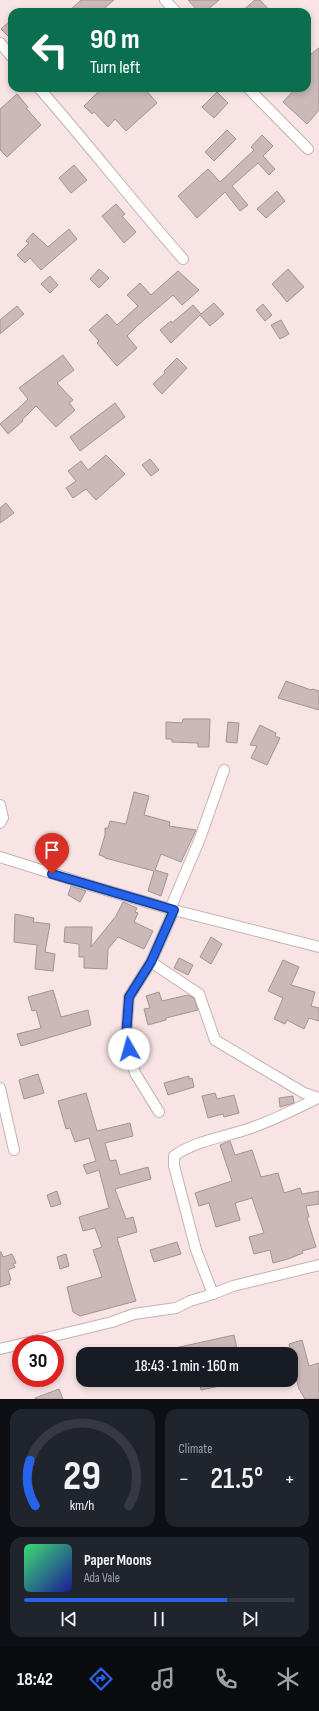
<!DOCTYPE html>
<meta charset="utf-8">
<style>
:root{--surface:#171b24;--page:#20242c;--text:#f1f3f6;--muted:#9ea1a6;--line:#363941;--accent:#2563eb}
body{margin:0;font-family:"Sofia Sans Condensed",sans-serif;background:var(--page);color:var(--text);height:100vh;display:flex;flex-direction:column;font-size:15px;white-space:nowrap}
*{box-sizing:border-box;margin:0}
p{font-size:13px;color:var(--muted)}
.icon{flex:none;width:22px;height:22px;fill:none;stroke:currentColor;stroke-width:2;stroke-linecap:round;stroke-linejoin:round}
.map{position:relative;height:1399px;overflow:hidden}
.panel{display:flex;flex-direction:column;gap:10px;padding:10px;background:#0d0f14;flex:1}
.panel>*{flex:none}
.hud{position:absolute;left:8px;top:8px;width:303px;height:84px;border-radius:12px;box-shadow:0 2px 6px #0003;background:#0b6e4f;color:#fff;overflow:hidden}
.speed{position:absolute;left:12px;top:1335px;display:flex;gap:8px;font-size:20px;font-weight:700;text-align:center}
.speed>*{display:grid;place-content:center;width:52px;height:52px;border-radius:50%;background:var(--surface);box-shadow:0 2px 6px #0003;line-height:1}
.speed .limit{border:6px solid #d22;background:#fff;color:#111}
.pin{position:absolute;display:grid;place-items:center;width:34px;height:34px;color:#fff;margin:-41px -17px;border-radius:50% 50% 50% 0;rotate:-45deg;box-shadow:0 0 4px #0007}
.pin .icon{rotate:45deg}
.me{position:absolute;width:44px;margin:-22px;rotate:353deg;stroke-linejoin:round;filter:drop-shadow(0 0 3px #0008)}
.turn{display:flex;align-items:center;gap:14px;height:84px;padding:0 16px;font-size:18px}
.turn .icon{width:52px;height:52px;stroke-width:2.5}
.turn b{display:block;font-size:28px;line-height:34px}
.big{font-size:30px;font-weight:600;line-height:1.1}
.panel .card{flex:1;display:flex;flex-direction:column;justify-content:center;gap:6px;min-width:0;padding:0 14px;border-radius:12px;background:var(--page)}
.panel .dial{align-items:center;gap:0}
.dial svg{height:104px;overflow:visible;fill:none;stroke:var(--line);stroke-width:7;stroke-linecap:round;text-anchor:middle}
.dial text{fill:var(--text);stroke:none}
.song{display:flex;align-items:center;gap:12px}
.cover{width:48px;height:48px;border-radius:6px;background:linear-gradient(135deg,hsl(140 70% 55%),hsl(240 70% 35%))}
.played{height:4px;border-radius:2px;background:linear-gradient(90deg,var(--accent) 75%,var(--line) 75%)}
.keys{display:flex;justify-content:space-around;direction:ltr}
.heat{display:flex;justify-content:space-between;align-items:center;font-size:22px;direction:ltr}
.panel .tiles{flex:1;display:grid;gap:10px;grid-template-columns:1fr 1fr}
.card:last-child{grid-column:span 2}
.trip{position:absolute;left:76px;top:1347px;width:222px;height:40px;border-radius:12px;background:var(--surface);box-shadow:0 2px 6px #0003;font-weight:600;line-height:40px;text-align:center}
.dock{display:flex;height:64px;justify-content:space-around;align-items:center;background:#090b0e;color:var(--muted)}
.dock .icon{width:28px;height:28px}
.dock .on{color:var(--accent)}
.dock b{font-size:18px;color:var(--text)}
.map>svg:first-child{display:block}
.building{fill:#cbb8b9;stroke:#a59293}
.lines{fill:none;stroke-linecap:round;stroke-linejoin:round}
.minor-casing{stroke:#c5b2b3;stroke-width:12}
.minor{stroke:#fff;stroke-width:10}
.route-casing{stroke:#184099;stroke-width:10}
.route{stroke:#2563eb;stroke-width:7}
</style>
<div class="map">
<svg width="319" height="1399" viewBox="0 0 319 1399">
<rect width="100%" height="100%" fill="#f8e4e5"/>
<g class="building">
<polygon points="81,0 114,0 100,12 68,12"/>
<polygon points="188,0 219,0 205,12 199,12"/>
<polygon points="255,0 260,0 271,12 241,12"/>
<polygon points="12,19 12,40 1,29"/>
<polygon points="319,48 319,110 307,124 283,102 296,88 307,88 307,57"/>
<polygon points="102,88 144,88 157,103 126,131 115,119 108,127 94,112 92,114 84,106"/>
<polygon points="217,92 228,103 214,118 202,107"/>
<polygon points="17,94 28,107 26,108 41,125 7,157 0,150 0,109"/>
<polygon points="227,130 236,139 214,161 205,152"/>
<polygon points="262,135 273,146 263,156 275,169 269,175 258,163 232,186 248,205 240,211 225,192 197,218 178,196 208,169 220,182 254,150 251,147"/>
<polygon points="74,165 87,180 71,193 59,178"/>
<polygon points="277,191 285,201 266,218 257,209"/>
<polygon points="116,204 125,214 122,216 136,232 124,243 102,216"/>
<polygon points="69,229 77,239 41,270 30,258 25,263 17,255 29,243 26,241 33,233 48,247"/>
<polygon points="99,269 109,278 99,288 90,279"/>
<polygon points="288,269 304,287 287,302 272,284"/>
<polygon points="178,271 199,290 182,305 173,295 138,325 127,336 137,348 117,366 97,343 99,341 89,330 107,314 117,325 138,306 127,295 140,283 151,295"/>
<polygon points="50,276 58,285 50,293 41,284"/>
<polygon points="214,303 224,314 210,326 200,315 171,343 160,330 171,321 172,323 193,305 201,314"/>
<polygon points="263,304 272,315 265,321 256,310"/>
<polygon points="17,306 24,314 0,334 0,320"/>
<polygon points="281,320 289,334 280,339 271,325"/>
<polygon points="63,355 74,370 57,383 73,400 69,403 75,410 56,427 36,406 22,420 23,421 8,434 0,424 21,406 28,399 19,388"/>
<polygon points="177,358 187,368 162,394 153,384 165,373 164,371"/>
<polygon points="115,403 125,417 80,451 70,437"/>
<polygon points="106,455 125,474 96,500 86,489 73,498 66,488 76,481 68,471 81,461 88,470"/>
<polygon points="150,459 159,470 151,476 142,465"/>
<polygon points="6,503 14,513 0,523 0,508"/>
<polygon points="286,681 311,690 312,689 319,691 319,710 278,698"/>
<polygon points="183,719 210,719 209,747 198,747 198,743 172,742 172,739 166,739 166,722 182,723"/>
<polygon points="228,722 239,723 237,743 226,742"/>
<polygon points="260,725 276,733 275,736 280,738 267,765 251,758 257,746 250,745"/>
<polygon points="134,792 149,796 144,815 170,822 169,826 196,830 181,862 161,854 155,870 168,874 161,896 148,891 154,871 105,858 105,857 99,855 105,835 105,828 108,828 110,821 126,824"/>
<polygon points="71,886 86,891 80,902 68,895"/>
<polygon points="123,902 137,908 135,912 138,913 134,922 153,931 144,949 118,937 108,949 107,969 84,968 84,957 79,957 79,944 64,942 65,927 92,927 91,947 116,916"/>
<polygon points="15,914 34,918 33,922 50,924 45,952 55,954 53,971 35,969 37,945 14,942"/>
<polygon points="211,937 222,944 211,964 200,957"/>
<polygon points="179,958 193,965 188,975 174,968"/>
<polygon points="283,960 299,967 291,985 315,992 311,1006 319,1008 319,1021 309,1018 304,1029 287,1020 285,1024 274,1019 283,998 268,991"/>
<polygon points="53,990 61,1017 88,1010 91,1025 21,1046 17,1034 41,1028 36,1010 32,1011 28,997"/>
<polygon points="159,992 162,1001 188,995 194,998 198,1010 166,1018 166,1020 148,1025 144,1009 150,1008 146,996"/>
<polygon points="38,1074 44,1093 24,1099 19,1080"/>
<polygon points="189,1076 189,1079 192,1078 194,1087 168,1095 164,1083"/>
<polygon points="86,1093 97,1131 130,1123 133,1136 105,1143 110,1161 116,1160 120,1175 148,1167 151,1179 115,1189 126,1219 133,1217 137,1232 117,1238 136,1301 80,1316 73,1312 67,1287 102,1277 93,1250 102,1247 95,1228 83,1231 79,1217 109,1208 99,1170 87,1174 83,1165 96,1161 89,1138 75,1142 70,1128 66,1129 58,1101"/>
<polygon points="215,1093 217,1099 234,1095 239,1113 224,1117 223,1114 208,1118 202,1096"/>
<polygon points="293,1096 294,1103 280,1107 279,1098"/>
<polygon points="230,1141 235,1155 252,1150 261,1177 278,1173 284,1193 300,1188 302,1194 319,1191 319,1204 306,1206 309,1217 307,1218 316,1247 302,1251 303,1253 288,1259 273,1263 270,1250 254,1254 249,1237 264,1233 252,1198 235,1203 240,1220 216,1227 209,1203 199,1206 195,1193 232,1181 220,1145"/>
<polygon points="57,1191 61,1204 51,1207 47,1195"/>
<polygon points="177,1242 181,1254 154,1262 150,1250"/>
<polygon points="0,1252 1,1252 3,1257 12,1254 16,1263 13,1264 15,1267 8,1270 11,1280 9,1281 10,1284 0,1287"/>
<polygon points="66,1254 69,1266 60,1269 57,1257"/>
<polygon points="234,1335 237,1349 213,1354 167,1354 166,1350"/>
<polygon points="302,1340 309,1366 319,1363 319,1399 305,1399 299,1389 294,1371 296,1370 289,1344"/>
<polygon points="199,1380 229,1380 229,1384 201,1390"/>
<polygon points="59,1389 63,1399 35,1399 35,1398"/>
</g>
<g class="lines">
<defs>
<g id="minor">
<polyline points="165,0 176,12"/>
<polyline points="0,43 12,57"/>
<path d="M39,88C88,144 134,203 183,259"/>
<polyline points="248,88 308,149"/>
<polyline points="224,770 199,841 170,909 319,947"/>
<polyline points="0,805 3,818 0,823"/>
<polyline points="0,857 92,886 170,909"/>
<polyline points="151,962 199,994 215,1040 304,1093 319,1098"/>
<polyline points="0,1088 14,1150"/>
<polyline points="159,1112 135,1073 126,1037 129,997 151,962 174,910"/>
<path d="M213,1294L196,1250L174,1166V1156C196,1140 226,1137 251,1128C274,1120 296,1109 318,1098"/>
<polyline points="21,1344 112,1322 134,1314 176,1308 190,1301 213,1294 233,1286 319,1265"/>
<polyline points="0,1349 21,1344"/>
</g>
</defs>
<use href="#minor" class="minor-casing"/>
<use href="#minor" class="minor"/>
</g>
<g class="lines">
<defs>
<polyline id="route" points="52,874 174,910 151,962 129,997 126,1037 129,1049"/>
</defs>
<use href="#route" class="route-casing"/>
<use href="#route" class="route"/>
</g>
</svg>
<div class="speed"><div class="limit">30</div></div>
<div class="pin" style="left:52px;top:874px;background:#d93025"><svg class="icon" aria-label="arrive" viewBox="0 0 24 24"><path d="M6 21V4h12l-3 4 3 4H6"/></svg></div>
<svg class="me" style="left:129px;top:1049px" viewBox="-20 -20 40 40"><circle r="19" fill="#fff"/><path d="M0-13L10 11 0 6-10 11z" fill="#2563eb"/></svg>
<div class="trip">18:43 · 1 min · 160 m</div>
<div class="hud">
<div class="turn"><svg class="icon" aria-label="left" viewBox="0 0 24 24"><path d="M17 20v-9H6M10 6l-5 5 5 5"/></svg><div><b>90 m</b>Turn left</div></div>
</div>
</div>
<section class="panel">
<div class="tiles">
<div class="card dial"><svg viewBox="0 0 100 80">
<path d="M14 69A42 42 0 1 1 86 69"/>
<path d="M14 69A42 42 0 0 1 10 34" stroke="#2563eb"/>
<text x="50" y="56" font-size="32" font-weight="700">29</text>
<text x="50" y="72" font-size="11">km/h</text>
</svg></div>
<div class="card"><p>Climate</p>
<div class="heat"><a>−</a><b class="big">21.5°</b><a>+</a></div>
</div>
<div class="card">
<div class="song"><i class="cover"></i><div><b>Paper Moons</b><p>Ada Vale</p></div></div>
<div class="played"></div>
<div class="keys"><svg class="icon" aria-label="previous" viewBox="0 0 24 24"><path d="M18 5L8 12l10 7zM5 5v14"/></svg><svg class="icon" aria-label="pause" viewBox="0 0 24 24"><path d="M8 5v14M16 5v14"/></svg><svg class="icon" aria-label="next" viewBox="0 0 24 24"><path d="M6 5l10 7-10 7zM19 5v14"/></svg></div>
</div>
</div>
</section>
<nav class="dock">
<b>18:42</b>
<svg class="icon on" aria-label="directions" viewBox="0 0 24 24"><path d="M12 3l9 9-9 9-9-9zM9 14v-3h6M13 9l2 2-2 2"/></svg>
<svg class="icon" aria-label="music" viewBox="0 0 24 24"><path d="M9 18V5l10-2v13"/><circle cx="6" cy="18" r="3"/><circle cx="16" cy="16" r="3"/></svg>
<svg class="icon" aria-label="phone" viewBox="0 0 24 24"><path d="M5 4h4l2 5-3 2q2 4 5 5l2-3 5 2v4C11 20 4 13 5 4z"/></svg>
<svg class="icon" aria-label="climate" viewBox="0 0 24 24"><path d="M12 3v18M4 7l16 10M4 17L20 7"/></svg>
</nav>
